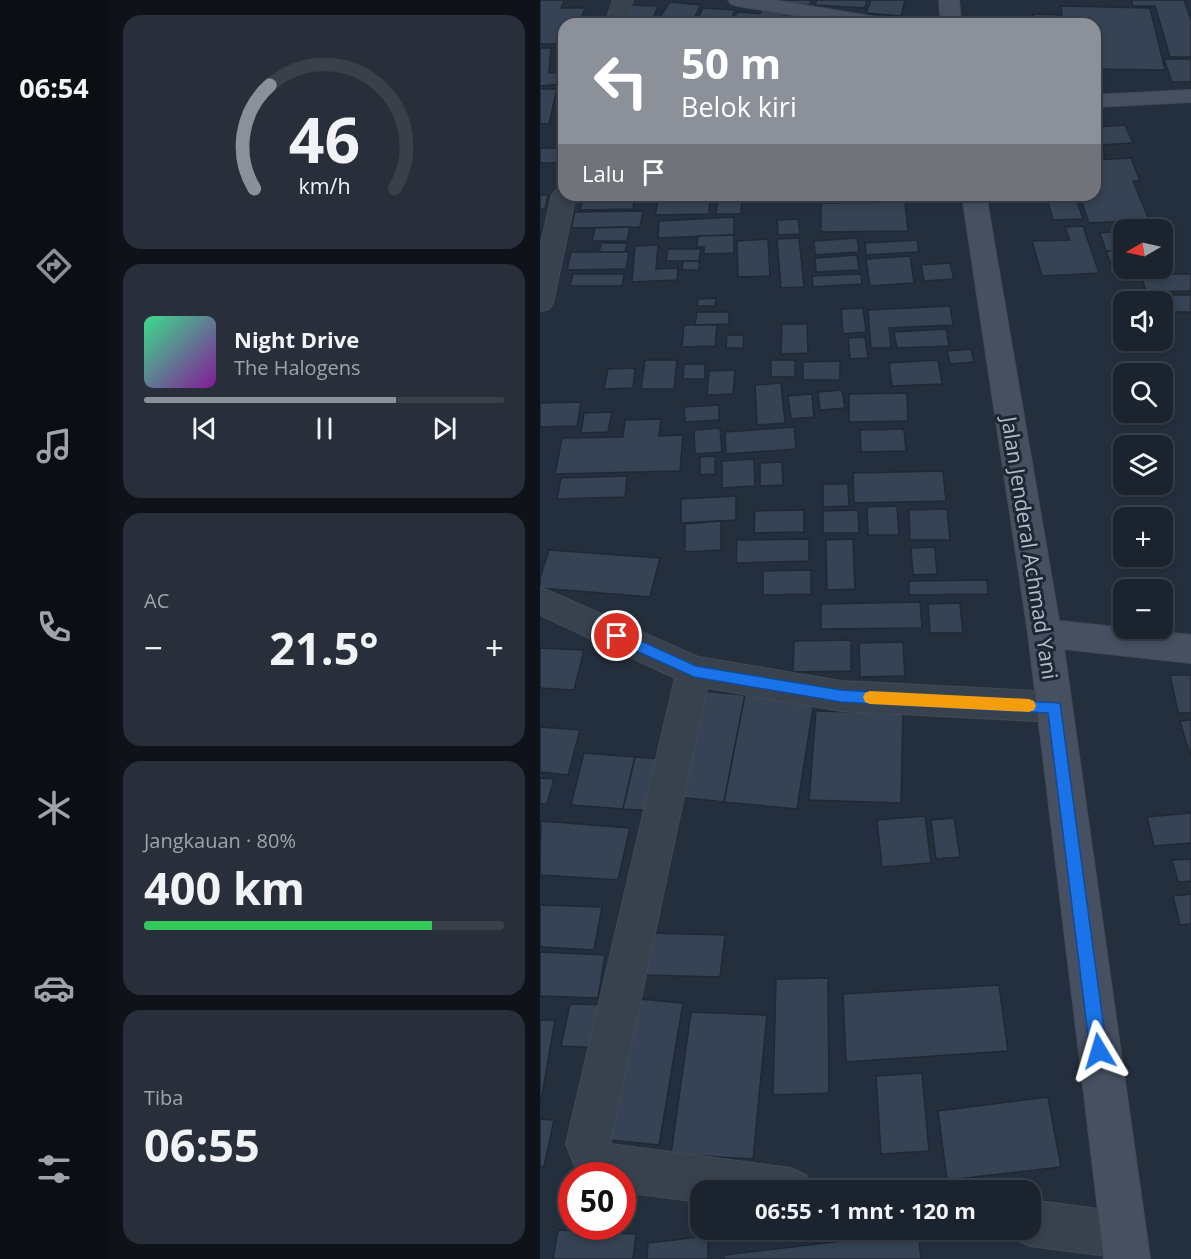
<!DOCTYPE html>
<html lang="id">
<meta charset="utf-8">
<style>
:root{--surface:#1b232e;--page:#282f3a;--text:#f1f3f6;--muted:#a0a4aa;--line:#39404a;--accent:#8c9099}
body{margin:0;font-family:"Open Sans",sans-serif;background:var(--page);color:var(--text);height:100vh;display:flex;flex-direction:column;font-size:22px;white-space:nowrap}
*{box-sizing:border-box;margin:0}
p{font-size:20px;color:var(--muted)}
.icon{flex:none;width:33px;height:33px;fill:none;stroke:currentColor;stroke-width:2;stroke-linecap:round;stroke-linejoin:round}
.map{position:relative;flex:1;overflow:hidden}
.side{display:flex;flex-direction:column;gap:15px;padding:15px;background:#0f1319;width:432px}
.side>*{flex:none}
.hud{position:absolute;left:18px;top:18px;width:543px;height:183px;border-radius:18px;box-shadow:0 3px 9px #0003,0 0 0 2px var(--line);background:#8c9099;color:#fff;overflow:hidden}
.needle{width:39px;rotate:261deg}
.buttons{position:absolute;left:573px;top:219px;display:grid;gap:12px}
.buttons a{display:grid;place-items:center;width:60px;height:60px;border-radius:12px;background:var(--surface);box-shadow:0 3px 9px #0003,0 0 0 2px var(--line);font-size:30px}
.speed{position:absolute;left:18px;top:1162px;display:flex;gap:12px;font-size:30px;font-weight:700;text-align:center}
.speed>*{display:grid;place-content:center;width:78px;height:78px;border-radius:50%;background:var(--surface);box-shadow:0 3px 9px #0003,0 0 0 2px var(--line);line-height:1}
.speed .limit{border:9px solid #d22;background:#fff;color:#111}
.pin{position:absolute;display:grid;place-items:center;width:51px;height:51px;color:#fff;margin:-26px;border:3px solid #fff;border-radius:50%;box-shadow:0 2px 6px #0007}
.me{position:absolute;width:66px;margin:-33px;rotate:353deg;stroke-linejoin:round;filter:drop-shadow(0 0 4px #0008)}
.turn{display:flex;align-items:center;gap:21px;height:126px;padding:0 24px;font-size:27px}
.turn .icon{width:78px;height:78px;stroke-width:2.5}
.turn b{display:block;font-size:42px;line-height:51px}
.then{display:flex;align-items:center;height:57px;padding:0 24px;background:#0003;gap:12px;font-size:22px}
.big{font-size:45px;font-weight:700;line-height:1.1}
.side .widget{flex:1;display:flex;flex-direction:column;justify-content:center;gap:9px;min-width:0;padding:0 21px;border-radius:18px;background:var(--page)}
.side .dial{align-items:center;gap:0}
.dial svg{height:156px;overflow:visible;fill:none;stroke:var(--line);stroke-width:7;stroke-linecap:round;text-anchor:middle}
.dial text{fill:var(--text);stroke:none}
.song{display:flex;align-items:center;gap:18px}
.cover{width:72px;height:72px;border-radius:9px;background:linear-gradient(135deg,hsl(150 70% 55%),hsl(290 70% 35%))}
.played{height:6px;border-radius:3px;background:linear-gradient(90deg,var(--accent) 70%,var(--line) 70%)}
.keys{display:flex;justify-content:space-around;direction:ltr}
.heat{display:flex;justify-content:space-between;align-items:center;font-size:33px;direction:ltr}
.charge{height:9px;border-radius:4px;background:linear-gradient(90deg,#34c759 80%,var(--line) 0)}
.trip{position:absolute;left:150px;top:1180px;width:351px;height:60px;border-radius:18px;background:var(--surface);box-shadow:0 3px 9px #0003,0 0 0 2px var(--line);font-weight:700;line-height:60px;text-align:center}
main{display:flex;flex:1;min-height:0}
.dock{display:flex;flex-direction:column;width:108px;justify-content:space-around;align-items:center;background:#0b0e12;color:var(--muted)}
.dock .icon{width:42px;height:42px}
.dock .selected{color:var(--accent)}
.dock b{font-size:27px;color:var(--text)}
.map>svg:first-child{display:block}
.building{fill:#364354;stroke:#1f2835;stroke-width:1.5}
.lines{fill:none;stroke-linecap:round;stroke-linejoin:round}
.street-casing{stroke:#414a57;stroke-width:2}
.secondary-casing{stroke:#414a57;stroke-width:2}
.street{fill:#38414e;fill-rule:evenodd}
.secondary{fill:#465061;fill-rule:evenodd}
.route{fill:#1a73e8;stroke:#114b97;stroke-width:1.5}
.slow{fill:#f59e0b}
.labels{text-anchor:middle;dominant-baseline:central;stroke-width:6;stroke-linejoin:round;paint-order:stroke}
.street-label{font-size:21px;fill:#b4bcc9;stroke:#1d2633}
</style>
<main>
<nav class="dock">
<b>06:54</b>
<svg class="icon selected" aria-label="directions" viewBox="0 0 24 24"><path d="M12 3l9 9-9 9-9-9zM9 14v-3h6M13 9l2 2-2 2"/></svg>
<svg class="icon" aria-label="music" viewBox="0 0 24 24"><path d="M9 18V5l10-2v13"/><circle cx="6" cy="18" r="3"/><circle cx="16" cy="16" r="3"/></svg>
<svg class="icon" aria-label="phone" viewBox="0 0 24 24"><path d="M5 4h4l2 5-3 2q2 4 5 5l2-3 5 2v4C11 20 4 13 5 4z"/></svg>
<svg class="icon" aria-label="climate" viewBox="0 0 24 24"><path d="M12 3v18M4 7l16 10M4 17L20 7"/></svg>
<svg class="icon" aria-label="car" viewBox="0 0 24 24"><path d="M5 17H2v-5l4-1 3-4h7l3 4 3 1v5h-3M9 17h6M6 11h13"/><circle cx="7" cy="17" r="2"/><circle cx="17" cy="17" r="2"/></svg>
<svg class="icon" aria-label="filters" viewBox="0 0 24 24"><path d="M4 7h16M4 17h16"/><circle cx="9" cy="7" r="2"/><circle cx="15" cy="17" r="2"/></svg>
</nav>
<section class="side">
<div class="widget dial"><svg viewBox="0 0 100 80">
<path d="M14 69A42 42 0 1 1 86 69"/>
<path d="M14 69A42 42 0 0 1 22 16" stroke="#8c9099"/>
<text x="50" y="56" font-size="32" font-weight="700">46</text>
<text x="50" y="72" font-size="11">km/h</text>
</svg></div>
<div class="widget">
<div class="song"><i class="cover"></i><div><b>Night Drive</b><p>The Halogens</p></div></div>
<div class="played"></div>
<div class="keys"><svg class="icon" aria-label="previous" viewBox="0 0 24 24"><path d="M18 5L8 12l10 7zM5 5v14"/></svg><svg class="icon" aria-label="pause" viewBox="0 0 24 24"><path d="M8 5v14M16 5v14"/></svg><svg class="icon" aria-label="next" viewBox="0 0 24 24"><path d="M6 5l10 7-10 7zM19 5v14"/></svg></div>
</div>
<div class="widget"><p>AC</p>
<div class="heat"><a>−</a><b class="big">21.5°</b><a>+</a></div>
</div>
<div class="widget"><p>Jangkauan · 80%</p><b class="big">400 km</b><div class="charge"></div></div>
<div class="widget"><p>Tiba</p><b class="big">06:55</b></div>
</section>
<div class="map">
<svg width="651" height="1259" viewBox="0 0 651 1259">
<rect width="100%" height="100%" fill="#242f3e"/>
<g class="building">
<polygon points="0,0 24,0 21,8 45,8 40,21 67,21 66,24 24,24 24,44 0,44"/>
<polygon points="236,0 272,0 270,5 235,3"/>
<polygon points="277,0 327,0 325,8 275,5"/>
<polygon points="331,0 365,0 361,16 326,13"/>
<polygon points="591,0 644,0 651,20 651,57 630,57 615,6 593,6"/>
<polygon points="130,2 161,5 153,20 120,17"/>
<polygon points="89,5 118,6 111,24 81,24"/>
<polygon points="521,6 610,8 625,70 555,69 555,24 494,24 493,14 522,15"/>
<polygon points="163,8 195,10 189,24 156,22"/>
<polygon points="197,12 227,14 222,24 191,24"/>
<polygon points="120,18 153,22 152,24 117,24"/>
<polygon points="0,48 11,48 9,73 23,72 22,84 0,86"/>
<polygon points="624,59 651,59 651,82 632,82"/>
<polygon points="0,89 17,89 9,124 0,124"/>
<polygon points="585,125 593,143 561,145 565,156 555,157 555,127"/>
<polygon points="0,148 20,148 17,163 0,163"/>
<polygon points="591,158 600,181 593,181 609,220 549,223 539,195 555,195 555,160"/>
<polygon points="0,195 8,195 5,209 0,209"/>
<polygon points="44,195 95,195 93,209 40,210"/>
<polygon points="506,195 535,195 543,219 513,220"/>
<polygon points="178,198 202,198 201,214 176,214"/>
<polygon points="118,200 170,200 169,214 115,215"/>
<polygon points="365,202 368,231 281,232 281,203"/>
<polygon points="103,211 100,227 31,228 35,212"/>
<polygon points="194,217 194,235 118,238 119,221"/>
<polygon points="258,219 260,234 238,235 237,220"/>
<polygon points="543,226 559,273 502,276 492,241 530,240 525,227"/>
<polygon points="90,227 87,241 52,241 55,228"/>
<polygon points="584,231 584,251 566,251 560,233"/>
<polygon points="194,235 194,253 164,254 164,247 157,247 158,236"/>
<polygon points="259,238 264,287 241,288 237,239"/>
<polygon points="317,238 319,252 275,255 274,241"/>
<polygon points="228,239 230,276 198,277 197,241"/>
<polygon points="377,240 379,252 326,255 325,243"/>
<polygon points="61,243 87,243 85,252 59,252"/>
<polygon points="118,245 116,269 138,268 137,280 92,282 95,246"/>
<polygon points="128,249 161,249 159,261 126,261"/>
<polygon points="566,251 584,251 584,267 572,267"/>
<polygon points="31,252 89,252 86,269 27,270"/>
<polygon points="317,255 319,270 276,272 275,258"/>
<polygon points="370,256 374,283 330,286 326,259"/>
<polygon points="143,261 159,261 159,270 142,270"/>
<polygon points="410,263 414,279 384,281 381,265"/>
<polygon points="33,274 84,274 82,286 30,286"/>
<polygon points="321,274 322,284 273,287 272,276"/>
<polygon points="601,274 651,274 651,291 606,292"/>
<polygon points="609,295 651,295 651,312 622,312 622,302 611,302"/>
<polygon points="176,298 175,306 157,306 158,299"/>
<polygon points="410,306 413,325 349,328 351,348 331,348 328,310"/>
<polygon points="323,308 326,332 303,334 301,309"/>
<polygon points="157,312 189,312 189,324 155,325"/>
<polygon points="242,324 267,324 268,353 241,354"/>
<polygon points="144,325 177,325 175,346 142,347"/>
<polygon points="406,329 409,346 357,348 354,332"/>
<polygon points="187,335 204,335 203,348 186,348"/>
<polygon points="325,337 328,358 310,359 308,338"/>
<polygon points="431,349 434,362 410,364 407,351"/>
<polygon points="105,360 137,360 134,389 101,389"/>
<rect x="231" y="360" width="24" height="17"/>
<polygon points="398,360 402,384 352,386 349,363"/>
<polygon points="300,361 300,380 263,380 263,362"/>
<polygon points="144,364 165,364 165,379 143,379"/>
<polygon points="95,368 93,388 64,389 68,369"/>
<polygon points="195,370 193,394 167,395 169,371"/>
<polygon points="241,383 245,423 217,425 215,385"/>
<polygon points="302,390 305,408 280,410 278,392"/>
<polygon points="367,393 368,421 309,422 309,394"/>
<polygon points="272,394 274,417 251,419 248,396"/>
<polygon points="41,402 37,426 0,427 0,403"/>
<polygon points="179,405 179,420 145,422 144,407"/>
<polygon points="72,412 68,432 41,433 44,413"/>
<polygon points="121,419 119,436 143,435 140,471 15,474 22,438 83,437 85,420"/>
<polygon points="254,427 256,449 186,454 185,432"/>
<polygon points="180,428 182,452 155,454 154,430"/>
<polygon points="364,429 366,451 321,452 320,430"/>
<polygon points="175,456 175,474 160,475 160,457"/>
<polygon points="214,459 215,486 182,488 182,461"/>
<polygon points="242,462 243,485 220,486 220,463"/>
<polygon points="403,471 406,501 314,503 313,473"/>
<polygon points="87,476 85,497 17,499 21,478"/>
<polygon points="283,484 308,484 309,506 283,507"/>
<polygon points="196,496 196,520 141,523 141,499"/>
<polygon points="357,506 359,535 328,535 327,507"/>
<polygon points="407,509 410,540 370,540 369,510"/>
<polygon points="264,510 264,532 214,533 215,511"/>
<polygon points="318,510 319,533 283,533 283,511"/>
<polygon points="181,521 181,550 145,552 145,524"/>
<polygon points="269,539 269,561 196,563 197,540"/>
<polygon points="313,539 315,589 287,590 286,540"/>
<polygon points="395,547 397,574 373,575 371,548"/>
<polygon points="9,550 120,558 110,597 0,588 0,578"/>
<polygon points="271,570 271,594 223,595 223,571"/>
<polygon points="447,580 448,594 369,595 369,581"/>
<polygon points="380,602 382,628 281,629 281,604"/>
<polygon points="420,603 423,633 390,633 388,604"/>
<polygon points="311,640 311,671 253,672 254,641"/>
<polygon points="363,642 365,676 320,677 319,643"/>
<polygon points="0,648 44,650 34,690 0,688"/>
<polygon points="630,675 651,675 651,713 638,713"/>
<polygon points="162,691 205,695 184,802 138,797"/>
<polygon points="205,695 274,701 257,809 184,802"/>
<polygon points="276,711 363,713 361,803 269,800"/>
<polygon points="651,720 651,758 640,721"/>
<polygon points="0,727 40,730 28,775 0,772"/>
<polygon points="44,753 95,757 83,809 31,805"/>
<polygon points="95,757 124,759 113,811 83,809"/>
<polygon points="0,778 14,779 7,804 0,804"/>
<polygon points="651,813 651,843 614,846 607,817"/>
<polygon points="385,816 391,863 342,867 337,820"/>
<polygon points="414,818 420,857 396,859 391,820"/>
<polygon points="1,821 90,828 78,880 0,875"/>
<polygon points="651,859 651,881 638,882 632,860"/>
<polygon points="651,894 651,924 640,925 633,896"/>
<polygon points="0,905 62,907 54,950 0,947"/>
<polygon points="109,933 185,935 180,977 103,975"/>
<polygon points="0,952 65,955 58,998 0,996"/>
<polygon points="288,978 289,1093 233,1095 236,979"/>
<polygon points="459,985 468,1051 306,1062 303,994"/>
<polygon points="88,998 143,1003 119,1145 59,1139"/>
<polygon points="30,1004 69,1005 61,1048 21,1046"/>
<polygon points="151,1012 227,1015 213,1159 131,1154"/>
<polygon points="0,1020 15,1020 0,1107"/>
<polygon points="382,1073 389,1151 341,1154 336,1076"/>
<polygon points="508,1097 521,1167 407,1180 398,1111"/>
<polygon points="0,1119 14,1120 4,1167 0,1166"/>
<polygon points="18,1230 96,1234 93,1259 13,1259"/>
<polygon points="378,1232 381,1259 184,1259 184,1255"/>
<polygon points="168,1236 168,1259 107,1259 108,1243"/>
</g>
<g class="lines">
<defs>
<g id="street">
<polygon points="73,0 93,0 85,24 65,24"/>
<polygon points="236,1 243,3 246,7 236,24 216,24 229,3"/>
<polygon points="24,188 24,195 36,195 13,303 9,309 0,311 0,248 12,195 16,190"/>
<polygon points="0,587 158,657 301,681 515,692 527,696 532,707 527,718 515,722 301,711 167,688 70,1144 250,1168 266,1175 273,1191 160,1191 160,1202 82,1192 82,1176 39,1176 26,1144 135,678 0,615"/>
<polygon points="490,1200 582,1212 598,1219 605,1235 598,1251 582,1258 490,1246 474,1239 470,1230 490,1230"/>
</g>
<g id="secondary">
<polygon points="188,0 233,0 342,18 349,20 352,24 307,24 198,6 191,4"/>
<polygon points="399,0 419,0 421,24 401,24"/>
<polygon points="651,90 651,102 555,107 555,95"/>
<polygon points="422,195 446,195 519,621 651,635 651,663 524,649 610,1259 564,1259 488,633"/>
</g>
</defs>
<use href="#street" class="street-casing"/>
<use href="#secondary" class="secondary-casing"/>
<use href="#street" class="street"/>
<use href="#secondary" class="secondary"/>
</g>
<polygon class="route" points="77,630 156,666 301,690 520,703 567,1051 565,1057 559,1060 553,1057 550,1051 508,713 301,702 154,677 72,640 70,636 72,632"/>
<polygon class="slow" points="330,691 489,699 494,701 496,706 494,710 489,712 330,704 325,702 323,697 325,693"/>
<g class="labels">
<g class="street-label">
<text transform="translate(490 548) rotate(81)">Jalan Jenderal Achmad Yani</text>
</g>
</g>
</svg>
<div class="buttons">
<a><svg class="needle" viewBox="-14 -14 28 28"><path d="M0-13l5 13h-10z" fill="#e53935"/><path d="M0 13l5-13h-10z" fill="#a0a4aa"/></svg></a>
<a><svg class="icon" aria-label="sound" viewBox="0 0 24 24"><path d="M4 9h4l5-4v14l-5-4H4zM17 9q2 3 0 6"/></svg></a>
<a><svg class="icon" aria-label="search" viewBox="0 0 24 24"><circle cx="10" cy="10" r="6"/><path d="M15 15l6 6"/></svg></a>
<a><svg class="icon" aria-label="layers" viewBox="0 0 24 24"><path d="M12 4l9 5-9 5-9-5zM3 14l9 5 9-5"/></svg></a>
<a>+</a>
<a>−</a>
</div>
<div class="speed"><div class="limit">50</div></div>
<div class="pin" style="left:77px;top:636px;background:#d93025"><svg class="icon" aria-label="arrive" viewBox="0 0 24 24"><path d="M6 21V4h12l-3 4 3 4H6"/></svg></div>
<svg class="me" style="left:559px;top:1051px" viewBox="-20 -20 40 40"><path d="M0-17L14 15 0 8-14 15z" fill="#1a73e8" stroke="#fff" stroke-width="4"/></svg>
<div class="trip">06:55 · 1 mnt · 120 m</div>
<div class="hud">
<div class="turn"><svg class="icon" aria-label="left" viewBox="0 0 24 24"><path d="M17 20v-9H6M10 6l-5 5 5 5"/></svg><div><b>50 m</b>Belok kiri</div></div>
<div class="then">Lalu<svg class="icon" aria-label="arrive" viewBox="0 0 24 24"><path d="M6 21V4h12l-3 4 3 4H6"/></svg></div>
</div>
</div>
</main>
